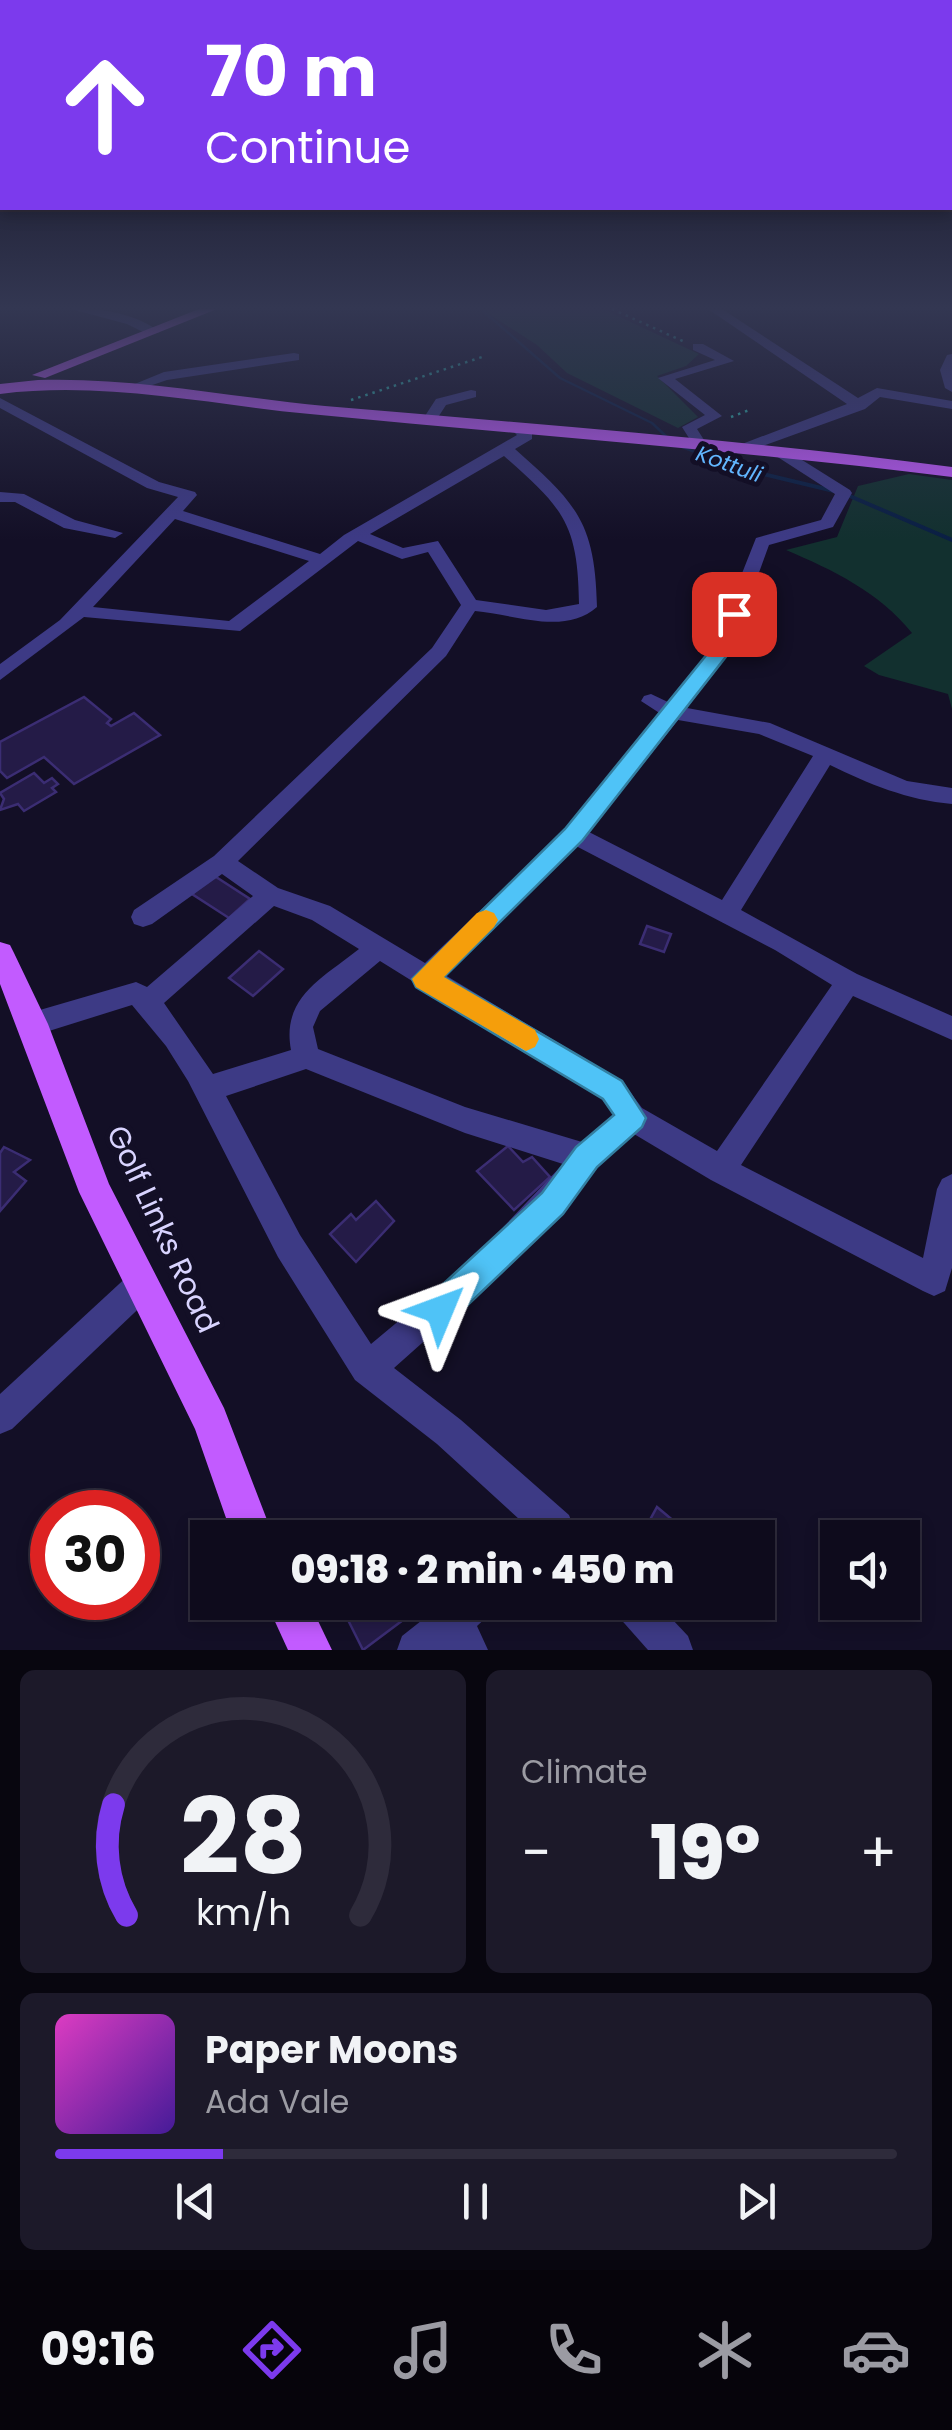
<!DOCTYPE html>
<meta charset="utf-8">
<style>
:root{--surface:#0e0b1c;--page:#1c1929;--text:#f1f3f6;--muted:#9b9ba3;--line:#2e2b3b;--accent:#7c3aed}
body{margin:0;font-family:Poppins,sans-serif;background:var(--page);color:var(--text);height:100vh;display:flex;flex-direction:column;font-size:38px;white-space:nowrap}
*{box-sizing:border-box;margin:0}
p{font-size:32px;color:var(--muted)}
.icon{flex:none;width:55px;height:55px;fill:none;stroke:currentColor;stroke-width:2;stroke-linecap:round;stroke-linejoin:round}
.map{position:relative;height:1650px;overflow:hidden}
.details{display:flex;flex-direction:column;gap:20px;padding:20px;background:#08060f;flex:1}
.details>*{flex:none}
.top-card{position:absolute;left:0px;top:0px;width:952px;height:210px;box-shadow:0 5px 15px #0003,0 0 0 2px var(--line);background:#7c3aed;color:#fff;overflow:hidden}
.fabs{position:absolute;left:820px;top:1520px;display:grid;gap:20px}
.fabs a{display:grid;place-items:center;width:100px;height:100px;border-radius:0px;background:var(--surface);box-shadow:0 5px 15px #0003,0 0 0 2px var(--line);font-size:50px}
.speed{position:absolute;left:30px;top:1490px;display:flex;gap:20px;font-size:50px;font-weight:700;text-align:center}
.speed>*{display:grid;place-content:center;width:130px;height:130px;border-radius:50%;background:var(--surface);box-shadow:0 5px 15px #0003,0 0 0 2px var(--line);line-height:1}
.speed .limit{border:15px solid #d22;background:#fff;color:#111}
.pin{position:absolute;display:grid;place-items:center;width:85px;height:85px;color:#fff;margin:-42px;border-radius:20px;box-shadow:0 5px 15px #0006}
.me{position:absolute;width:110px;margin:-55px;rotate:46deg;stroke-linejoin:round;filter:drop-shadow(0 0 8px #0008)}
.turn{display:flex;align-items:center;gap:35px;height:210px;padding:0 40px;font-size:45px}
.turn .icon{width:130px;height:130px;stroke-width:2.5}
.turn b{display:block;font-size:70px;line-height:85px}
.big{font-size:75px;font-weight:800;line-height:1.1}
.details .card{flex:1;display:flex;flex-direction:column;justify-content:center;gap:15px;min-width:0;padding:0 35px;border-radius:15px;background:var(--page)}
.details .dial{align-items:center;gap:0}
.dial svg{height:260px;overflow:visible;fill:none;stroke:var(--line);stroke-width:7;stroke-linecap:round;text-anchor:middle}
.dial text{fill:var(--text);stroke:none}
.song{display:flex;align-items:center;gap:30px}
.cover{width:120px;height:120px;border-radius:15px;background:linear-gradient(135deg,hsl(310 70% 55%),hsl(260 70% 35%))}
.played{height:10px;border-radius:5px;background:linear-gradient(90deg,var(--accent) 20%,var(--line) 20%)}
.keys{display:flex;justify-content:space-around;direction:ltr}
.heat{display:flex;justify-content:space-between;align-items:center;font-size:55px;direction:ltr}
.details .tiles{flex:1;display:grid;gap:20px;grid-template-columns:1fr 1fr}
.card:last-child{grid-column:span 2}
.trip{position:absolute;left:190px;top:1520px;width:585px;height:100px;border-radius:0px;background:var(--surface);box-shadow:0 5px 15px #0003,0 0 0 2px var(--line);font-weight:800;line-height:100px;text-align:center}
.dock{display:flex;height:160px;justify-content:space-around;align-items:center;background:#06040b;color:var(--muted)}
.dock .icon{width:70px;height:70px}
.dock .active{color:var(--accent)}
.dock b{font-size:45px;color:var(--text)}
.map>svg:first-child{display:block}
.green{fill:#12302f}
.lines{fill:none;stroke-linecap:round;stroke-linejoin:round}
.stream-far1{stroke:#0a1f44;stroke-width:2.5}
.stream{stroke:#0a1f44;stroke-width:4}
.building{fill:#241b47;stroke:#3b2d73;stroke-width:2.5}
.path{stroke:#2fb8b0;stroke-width:2.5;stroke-dasharray:2.5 5;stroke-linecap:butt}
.minor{fill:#3d3a85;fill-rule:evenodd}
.major{fill:#c25bff;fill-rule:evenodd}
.route{fill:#4fc3f7;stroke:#337fa1;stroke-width:2.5}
.slow{fill:#f59e0b}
.labels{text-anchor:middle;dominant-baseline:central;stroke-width:10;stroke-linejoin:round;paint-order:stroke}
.far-water-label{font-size:22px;font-style:italic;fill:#62b6ff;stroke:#130f26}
.near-street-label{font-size:30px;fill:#d9d4ff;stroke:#130f26}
</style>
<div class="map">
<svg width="952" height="1650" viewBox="0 0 952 1650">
<rect width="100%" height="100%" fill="#130f26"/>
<g class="green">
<polygon points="481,309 603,309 699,354 686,366 657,376 698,417 678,428 567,373 537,345"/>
<path d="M909,474L952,480V709L948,694L879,675L864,666L912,633C879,592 833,570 786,550L837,537L858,486Z"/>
</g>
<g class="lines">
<g class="stream-far1">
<polyline points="481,309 560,378 652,423 669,439"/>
<polyline points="682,447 745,471"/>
</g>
<g class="stream">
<polyline points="738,468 834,491"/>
<polyline points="845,494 952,540"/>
</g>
</g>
<g class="building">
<polygon points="84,697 111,719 107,723 111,726 134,713 160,735 74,784 44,757 7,778 0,771 0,742"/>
<polygon points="34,773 44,783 52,778 58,784 52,788 56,792 24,811 18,804 0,810 4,799 0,793"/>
<polygon points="213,875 250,899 229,918 192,894"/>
<polygon points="647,926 671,934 664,952 640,944"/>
<polygon points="259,951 283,969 253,996 229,978"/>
<polygon points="508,1146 523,1162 532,1157 550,1177 514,1210 477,1171"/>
<polygon points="4,1147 30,1160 14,1172 26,1181 0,1211 0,1153"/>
<polygon points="376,1201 394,1221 356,1262 330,1234 351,1214 356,1220"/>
<polygon points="657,1507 694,1538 640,1538"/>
<polygon points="352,1602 411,1602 415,1611 363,1650 344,1612"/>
</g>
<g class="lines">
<g class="path">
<polyline points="612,309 687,343"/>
<polyline points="351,400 482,357"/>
<polyline points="731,417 752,409"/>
</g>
<g class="minor">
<path d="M71,309C100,307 137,314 160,332L149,335L127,324Z"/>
<polygon points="708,309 722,309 858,398 877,388 952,401 952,409 880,397 865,409 752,450 742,450 742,444 847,404"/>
<polygon points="693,344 703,344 734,361 675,379 722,416 697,429 706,443 699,447 694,446 682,427 705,415 658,378 715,360 693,350"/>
<polygon points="294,353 299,354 299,360 167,380 132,392 125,388 164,372"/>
<polygon points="952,354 952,392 945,388 940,370 947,355"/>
<polygon points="471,390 476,391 476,397 446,405 435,422 423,419 436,399"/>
<path d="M0,398L159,482L195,492L197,495L183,511L320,554L344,535L517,435L508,426L510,423H520L532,433V439L515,449C577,504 595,522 597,607C565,636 513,614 475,611L446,656L238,861L278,888L330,906L425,963L566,829L661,714L641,701L644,696L651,694L670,703L712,649L756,538L821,520L835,494L773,454V448H783L850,490L852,493L833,527L769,545L731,650L687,708L770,723L907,781L952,788V804C907,800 869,784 830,765L741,910L857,974L952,1016V1040L853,996L741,1165L923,1258L937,1189L942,1179L952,1174V1268L945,1291L934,1296L923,1291L711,1180L634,1134L596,1167L522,1254L394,1368L461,1420L569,1515L574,1528L570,1538H528L531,1530L437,1444L355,1380L278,1257L188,1081L166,1046L132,1005L33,1036L24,1032L20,1024L24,1016L33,1012L136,982L147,987L253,896L222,874L152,924L143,927L134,924L131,917L134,910L214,856L432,648L461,605L428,552L402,559L358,541L240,631L84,617L0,680V664L60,620L178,497L147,488L0,408ZM504,456C563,508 578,523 579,604L546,610L476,600L438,541L403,548L370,534ZM175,519L309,561L229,621L93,607ZM678,720L759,734L813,756L722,900L589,832ZM576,846L775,950L832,985L717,1151L642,1108L622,1081L445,975ZM274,906L312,920L359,949C323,978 281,997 291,1050L213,1074L164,1003ZM380,961L602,1099L614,1115L582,1142L465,1107L318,1049L313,1027L320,1011ZM306,1069L465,1133L563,1164L473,1259L371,1344L300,1235L226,1096Z"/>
<polygon points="0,492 24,494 75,520 123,533 115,538 64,528 15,502 0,502"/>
<polygon points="142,1268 153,1273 158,1284 153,1295 12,1429 0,1434 0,1394 131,1273"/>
<polygon points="445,1602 495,1602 489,1615 477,1626 488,1650 397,1650 402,1636"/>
<polygon points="611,1602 656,1602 688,1636 693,1650 648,1650 617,1615"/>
</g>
<g class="major">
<polygon points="199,309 217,309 45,378 32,375"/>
<path d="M38,380C135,377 229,397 325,406C534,424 744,440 952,467V477C738,450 524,435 310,414C205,404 105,381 0,394V384Z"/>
<polygon points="0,942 10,945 14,953 48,1024 109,1184 224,1408 274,1538 233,1538 195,1429 79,1192 0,984"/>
<polygon points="266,1602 309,1602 332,1650 288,1650"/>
</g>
</g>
<linearGradient id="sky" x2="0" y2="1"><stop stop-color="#0a0815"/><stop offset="0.57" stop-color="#333752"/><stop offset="1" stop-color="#333752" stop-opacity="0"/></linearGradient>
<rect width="952" height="540" fill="url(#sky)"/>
<polygon class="route" points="728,610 744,614 728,654 582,841 444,977 622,1081 646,1118 642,1127 597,1167 563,1214 451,1321 440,1326 428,1321 424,1310 428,1298 542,1193 576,1147 614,1115 603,1099 416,987 412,979 565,829 712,648"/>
<polygon class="slow" points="486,910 494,913 498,920 494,927 444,977 535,1030 539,1039 535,1047 526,1051 416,987 412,979 477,913"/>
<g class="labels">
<g class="far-water-label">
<text transform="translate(729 464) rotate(20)">Kottuli</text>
</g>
<g class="near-street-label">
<text transform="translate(163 1229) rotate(65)">Golf Links Road</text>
</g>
</g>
</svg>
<div class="fabs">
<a><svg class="icon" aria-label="sound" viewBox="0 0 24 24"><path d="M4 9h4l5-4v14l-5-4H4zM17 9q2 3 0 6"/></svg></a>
</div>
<div class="speed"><div class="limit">30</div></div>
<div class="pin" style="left:734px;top:614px;background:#d93025"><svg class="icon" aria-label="arrive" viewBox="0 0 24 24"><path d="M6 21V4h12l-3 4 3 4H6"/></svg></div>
<svg class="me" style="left:440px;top:1310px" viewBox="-20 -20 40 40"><path d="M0-17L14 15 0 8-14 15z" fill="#4fc3f7" stroke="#fff" stroke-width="4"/></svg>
<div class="trip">09:18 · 2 min · 450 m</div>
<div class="top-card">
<div class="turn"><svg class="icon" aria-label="ahead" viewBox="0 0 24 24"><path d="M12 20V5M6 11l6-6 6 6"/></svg><div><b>70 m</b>Continue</div></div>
</div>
</div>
<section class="details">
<div class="tiles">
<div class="card dial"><svg viewBox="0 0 100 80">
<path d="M14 69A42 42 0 1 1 86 69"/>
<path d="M14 69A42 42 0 0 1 10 35" stroke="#7c3aed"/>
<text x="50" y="56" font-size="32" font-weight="700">28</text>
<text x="50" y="72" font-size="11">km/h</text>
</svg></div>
<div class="card"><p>Climate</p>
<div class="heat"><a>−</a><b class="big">19°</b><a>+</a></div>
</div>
<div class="card">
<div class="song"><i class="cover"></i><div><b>Paper Moons</b><p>Ada Vale</p></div></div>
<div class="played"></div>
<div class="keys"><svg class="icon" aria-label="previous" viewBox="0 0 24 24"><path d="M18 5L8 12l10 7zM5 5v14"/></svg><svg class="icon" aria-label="pause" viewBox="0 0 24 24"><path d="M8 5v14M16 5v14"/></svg><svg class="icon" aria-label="next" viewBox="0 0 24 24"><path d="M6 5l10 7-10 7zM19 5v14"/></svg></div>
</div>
</div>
</section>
<nav class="dock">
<b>09:16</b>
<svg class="icon active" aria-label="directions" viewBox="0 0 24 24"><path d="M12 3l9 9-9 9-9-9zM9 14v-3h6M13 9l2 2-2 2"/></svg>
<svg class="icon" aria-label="music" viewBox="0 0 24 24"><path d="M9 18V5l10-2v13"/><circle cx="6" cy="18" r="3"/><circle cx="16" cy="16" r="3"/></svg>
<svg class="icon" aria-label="phone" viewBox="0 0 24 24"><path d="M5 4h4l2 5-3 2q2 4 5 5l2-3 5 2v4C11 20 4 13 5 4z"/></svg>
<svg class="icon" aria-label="climate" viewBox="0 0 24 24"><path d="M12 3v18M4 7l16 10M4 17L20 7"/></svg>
<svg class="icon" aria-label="car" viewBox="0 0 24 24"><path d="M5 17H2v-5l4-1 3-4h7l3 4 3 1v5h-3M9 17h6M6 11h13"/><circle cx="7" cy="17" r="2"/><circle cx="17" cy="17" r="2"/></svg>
</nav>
